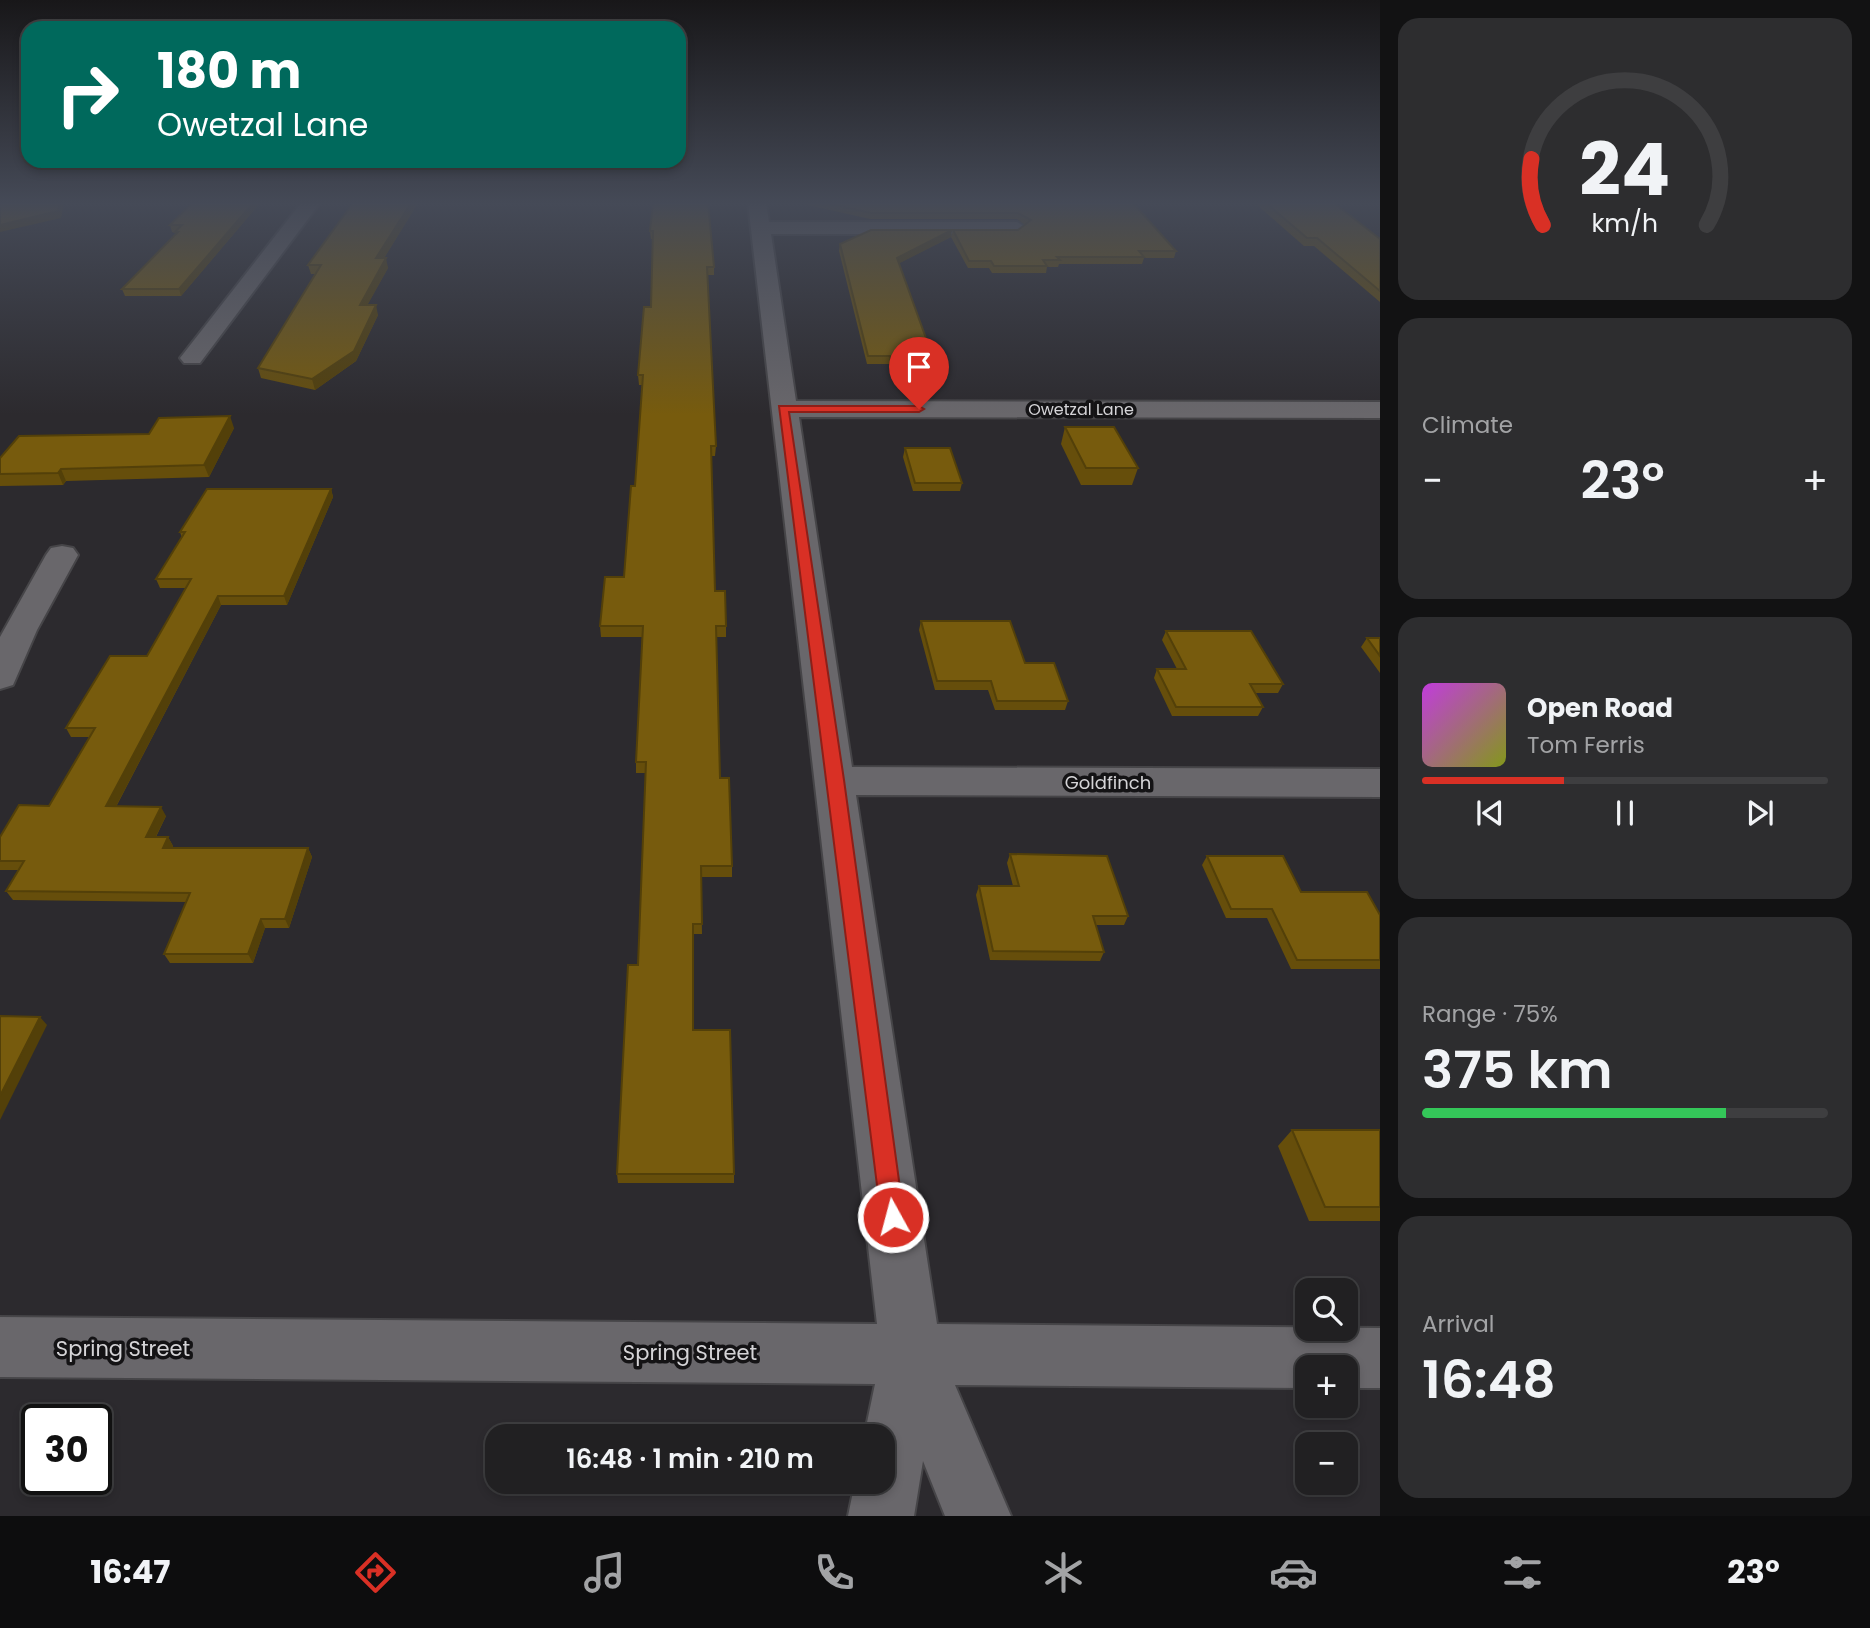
<!DOCTYPE html>
<meta charset="utf-8">
<style>
:root{--surface:#212022;--page:#2d2d2f;--text:#f1f3f6;--muted:#a2a3a5;--line:#3e3e40;--accent:#d93025}
body{margin:0;font-family:Poppins,sans-serif;background:var(--page);color:var(--text);height:100vh;display:flex;flex-direction:column;font-size:26px;white-space:nowrap}
*{box-sizing:border-box;margin:0}
p{font-size:23px;color:var(--muted)}
.icon{flex:none;width:38px;height:38px;fill:none;stroke:currentColor;stroke-width:2;stroke-linecap:round;stroke-linejoin:round}
.map{position:relative;flex:1;overflow:hidden}
.side{display:flex;flex-direction:column;gap:18px;padding:18px;background:#121213;width:490px}
.side>*{flex:none}
.banner{position:absolute;left:21px;top:21px;width:665px;height:147px;border-radius:21px;box-shadow:0 4px 10px #0003,0 0 0 2px var(--line);background:#00695c;color:#fff;overflow:hidden}
.tools{position:absolute;left:1295px;top:1278px;display:grid;gap:14px}
.tools a{display:grid;place-items:center;width:63px;height:63px;border-radius:14px;background:var(--surface);box-shadow:0 4px 10px #0003,0 0 0 2px var(--line);font-size:35px}
.speed{position:absolute;left:21px;top:1404px;display:flex;gap:14px;font-size:35px;font-weight:700;text-align:center}
.speed>*{display:grid;place-content:center;width:91px;height:91px;border-radius:50%;background:var(--surface);box-shadow:0 4px 10px #0003,0 0 0 2px var(--line);line-height:1}
.speed .limit{border:4px solid #111;border-radius:10px;background:#fff;color:#111}
.pin{position:absolute;display:grid;place-items:center;width:60px;height:60px;color:#fff;margin:-72px -30px;border-radius:50% 50% 50% 0;rotate:-45deg;box-shadow:0 0 7px #0007}
.pin .icon{rotate:45deg}
.me{position:absolute;width:77px;margin:-38px;rotate:353deg;stroke-linejoin:round;filter:drop-shadow(0 0 5px #0008)}
.turn{display:flex;align-items:center;gap:24px;height:147px;padding:0 21px;font-size:32px}
.turn .icon{width:91px;height:91px;stroke-width:2.5}
.turn b{display:block;font-size:49px;line-height:60px}
.big{font-size:52px;font-weight:600;line-height:1.1}
.side .card{flex:1;display:flex;flex-direction:column;justify-content:center;gap:10px;min-width:0;padding:0 24px;border-radius:21px;background:var(--page)}
.side .dial{align-items:center;gap:0}
.dial svg{height:182px;overflow:visible;fill:none;stroke:var(--line);stroke-width:7;stroke-linecap:round;text-anchor:middle}
.dial text{fill:var(--text);stroke:none}
.song{display:flex;align-items:center;gap:21px}
.cover{width:84px;height:84px;border-radius:10px;background:linear-gradient(135deg,hsl(290 70% 55%),hsl(70 70% 35%))}
.played{height:7px;border-radius:4px;background:linear-gradient(90deg,var(--accent) 35%,var(--line) 35%)}
.keys{display:flex;justify-content:space-around;direction:ltr}
.heat{display:flex;justify-content:space-between;align-items:center;font-size:38px;direction:ltr}
.charge{height:10px;border-radius:5px;background:linear-gradient(90deg,#34c759 75%,var(--line) 0)}
.trip{position:absolute;left:485px;top:1424px;width:410px;height:70px;border-radius:21px;background:var(--surface);box-shadow:0 4px 10px #0003,0 0 0 2px var(--line);font-weight:600;line-height:70px;text-align:center}
.tab-bar{display:flex;height:112px;justify-content:space-around;align-items:center;background:#0d0d0e;color:var(--muted)}
.tab-bar .icon{width:49px;height:49px}
.tab-bar .active{color:var(--accent)}
.tab-bar b{font-size:32px;color:var(--text)}
main{display:flex;flex:1;min-height:0}
.map>svg:first-child{display:block}
.lines{fill:none;stroke-linecap:round;stroke-linejoin:round}
.minor-casing{stroke:#464548;stroke-width:4}
.minor{fill:#69676b;fill-rule:evenodd}
.wall{fill:#664e0b}
.shaded-wall{fill:#534009}
.building{fill:#775b0d;stroke:#534009;stroke-width:2}
.route{fill:#d93025;stroke:#8d1f18;stroke-width:2}
.labels{text-anchor:middle;dominant-baseline:central;stroke-width:7;stroke-linejoin:round;paint-order:stroke}
.far-street-label{font-size:16px;fill:#d5d4d7;stroke:#141315}
.street-label{font-size:18px;fill:#d5d4d7;stroke:#141315}
.near-street-label{font-size:21px;fill:#d5d4d7;stroke:#141315}
</style>
<main>
<div class="map">
<svg width="1380" height="1516" viewBox="0 0 1380 1516">
<rect width="100%" height="100%" fill="#2c2a2e"/>
<g class="lines">
<defs>
<g id="minor">
<polygon points="301,203 320,203 200,363 184,363 180,358 184,353"/>
<polygon points="748,203 766,203 769,222 1017,222 1027,228 1017,234 771,234 796,401 1380,402 1380,418 799,417 852,767 1380,769 1380,797 856,795 937,1324 1380,1328 1380,1388 1346,1388 1346,1367 1307,1367 1307,1388 955,1385 1011,1516 945,1516 923,1461 914,1516 848,1516 855,1482 882,1482 882,1437 864,1437 875,1384 0,1377 0,1317 877,1324"/>
<polygon points="62,546 73,548 78,555 37,630 13,685 0,689 0,637 46,555 51,548"/>
</g>
</defs>
<use href="#minor" class="minor-casing"/>
<use href="#minor" class="minor"/>
</g>
<g class="wall">
<polygon points="192,203 260,203 181,296 125,296 122,289 176,234 175,232 172,232 170,225"/>
<polygon points="353,203 418,203 384,258 388,268 367,305 378,315 356,361 315,390 261,378 258,368 315,274 311,274 308,265"/>
<polygon points="653,203 714,267 714,275 707,275 716,446 715,456 711,456 715,591 726,626 726,637 716,637 720,778 732,866 732,877 701,877 702,934 693,934 693,1030 734,1174 734,1183 618,1183 617,1174 638,965 646,773 636,773 636,762 642,637 601,637 600,626 624,577 635,486 642,385 639,385 638,375 651,307 653,239 651,239 650,231"/>
<polygon points="799,203 1133,203 1176,251 1174,258 1144,258 1142,264 1059,264 1058,267 1047,267 1046,273 992,273 989,268 968,268 951,237 953,230 1018,230 1025,225 1017,219 870,219"/>
<polygon points="1255,203 1334,203 1380,239 1380,302 1314,246 1304,246"/>
<polygon points="951,237 899,263 936,366 934,374 891,374 889,364 867,364 839,251 840,244"/>
<polygon points="1065,427 1138,468 1132,485 1081,485 1061,444"/>
<polygon points="234,428 209,477 66,481 63,485 0,486 0,458 149,434"/>
<polygon points="905,448 962,483 960,491 913,491 903,457"/>
<polygon points="331,489 333,497 287,605 221,605 116,807 166,816 156,837 168,837 173,846 172,848 308,848 312,857 289,928 265,928 253,963 170,963 164,954 186,902 13,900 6,891 19,870 0,870 0,837 49,806 89,737 71,737 66,728 147,656 186,588 160,588 156,579 182,538 180,532"/>
<polygon points="921,621 1025,663 1068,701 1065,710 995,710 988,690 935,690 919,630"/>
<polygon points="1166,631 1283,684 1278,693 1255,693 1263,707 1258,716 1172,716 1154,678 1157,669 1177,669 1162,640"/>
<polygon points="1367,638 1380,638 1380,673 1361,647"/>
<polygon points="1010,854 1128,916 1124,925 1095,925 1104,952 1100,961 990,960 976,895 979,886 1013,886 1007,863"/>
<polygon points="1207,856 1301,892 1380,915 1380,969 1291,969 1267,918 1226,918 1202,865"/>
<polygon points="1292,1130 1380,1130 1380,1221 1309,1221 1278,1146"/>
</g>
<g class="shaded-wall">
<polygon points="60,203 64,203 61,218 0,232 0,225"/>
<polygon points="253,203 260,203 181,296 179,289"/>
<polygon points="411,203 418,203 378,268 376,258"/>
<polygon points="952,230 951,237 896,265 897,258"/>
<polygon points="386,258 388,268 362,315 360,305"/>
<polygon points="376,305 378,315 356,361 315,390 312,379"/>
<polygon points="230,416 234,428 209,477 204,465"/>
<polygon points="61,469 66,481 63,485 58,473"/>
<polygon points="331,489 333,497 287,605 284,596"/>
<polygon points="218,596 221,605 111,816 106,806"/>
<polygon points="161,807 166,816 151,846 146,837"/>
<polygon points="168,837 173,846 168,857 163,848"/>
<polygon points="308,848 312,857 289,928 285,919"/>
<polygon points="261,919 265,928 253,963 248,954"/>
<polygon points="40,1017 47,1025 0,1120 0,1096"/>
</g>
<g class="building">
<polygon points="0,203 60,203 58,211 0,225"/>
<polygon points="192,203 253,203 179,289 122,289 178,232 175,232 182,225 170,225"/>
<polygon points="353,203 411,203 376,258 386,258 360,305 376,305 354,351 312,379 258,368 321,265 308,265"/>
<polygon points="653,203 708,203 714,267 707,267 716,446 711,446 715,591 725,591 726,626 716,626 720,778 729,778 732,866 701,866 702,924 693,924 693,1030 730,1030 734,1174 617,1174 628,965 638,965 646,762 636,762 643,626 600,626 605,577 624,577 631,486 635,486 643,375 638,375 644,307 651,307 653,231 650,231"/>
<polygon points="826,203 1133,203 1176,251 1139,251 1144,257 1057,257 1060,260 1043,260 1047,266 994,266 991,261 969,261 953,230 1018,230 1031,220 1018,213 871,213"/>
<polygon points="1266,203 1334,203 1380,239 1380,291 1317,238 1307,238"/>
<polygon points="871,230 952,230 897,258 936,366 892,366 890,356 868,356 840,244"/>
<polygon points="230,416 204,465 61,469 58,473 0,474 0,458 19,436 149,434 159,418"/>
<polygon points="1065,427 1114,427 1138,468 1086,468"/>
<polygon points="905,448 950,448 962,483 915,483"/>
<polygon points="207,489 331,489 284,596 218,596 106,806 161,807 146,837 168,837 163,848 308,848 285,919 261,919 248,954 164,954 190,893 6,891 24,861 0,861 0,837 19,805 49,806 95,728 66,728 110,656 147,656 191,579 156,579 185,532 180,532"/>
<polygon points="921,621 1010,621 1025,663 1054,663 1068,701 997,701 991,681 937,681"/>
<polygon points="1166,631 1251,631 1283,684 1250,684 1263,707 1176,707 1157,669 1186,669"/>
<polygon points="1367,638 1380,638 1380,656"/>
<polygon points="1010,854 1107,856 1128,916 1093,916 1104,952 993,951 979,886 1019,886"/>
<polygon points="1207,856 1283,856 1301,892 1367,892 1380,915 1380,960 1297,960 1272,909 1231,909"/>
<polygon points="0,1016 40,1017 0,1096"/>
<polygon points="1292,1130 1380,1130 1380,1207 1325,1207"/>
</g>
<linearGradient id="sky" x2="0" y2="1"><stop stop-color="#181719"/><stop offset="0.49" stop-color="#454a57"/><stop offset="1" stop-color="#454a57" stop-opacity="0"/></linearGradient>
<rect width="1380" height="415" fill="url(#sky)"/>
<polygon class="route" points="779,406 919,406 924,409 919,412 789,412 844,780 904,1217 901,1225 893,1229 885,1225 881,1217"/>
<g class="labels">
<g class="far-street-label">
<text x="1081" y="409">Owetzal Lane</text>
</g>
<g class="street-label">
<text x="1108" y="782">Goldfinch</text>
</g>
<g class="near-street-label">
<text x="123" y="1348">Spring Street</text>
<text x="690" y="1352">Spring Street</text>
</g>
</g>
</svg>
<div class="tools">
<a><svg class="icon" aria-label="search" viewBox="0 0 24 24"><circle cx="10" cy="10" r="6"/><path d="M15 15l6 6"/></svg></a>
<a>+</a>
<a>−</a>
</div>
<div class="speed"><div class="limit">30</div></div>
<div class="pin" style="left:919px;top:409px;background:#d93025"><svg class="icon" aria-label="arrive" viewBox="0 0 24 24"><path d="M6 21V4h12l-3 4 3 4H6"/></svg></div>
<svg class="me" style="left:893px;top:1217px" viewBox="-20 -20 40 40"><circle r="17" fill="#d93025" stroke="#fff" stroke-width="3"/><path d="M0-11L8 9 0 5-8 9z" fill="#fff"/></svg>
<div class="trip">16:48 · 1 min · 210 m</div>
<div class="banner">
<div class="turn"><svg class="icon" aria-label="right" viewBox="0 0 24 24"><path d="M7 20v-9h11M14 6l5 5-5 5"/></svg><div><b>180 m</b>Owetzal Lane</div></div>
</div>
</div>
<section class="side">
<div class="card dial"><svg viewBox="0 0 100 80">
<path d="M14 69A42 42 0 1 1 86 69"/>
<path d="M14 69A42 42 0 0 1 9 40" stroke="#d93025"/>
<text x="50" y="56" font-size="32" font-weight="700">24</text>
<text x="50" y="72" font-size="11">km/h</text>
</svg></div>
<div class="card"><p>Climate</p>
<div class="heat"><a>−</a><b class="big">23°</b><a>+</a></div>
</div>
<div class="card">
<div class="song"><i class="cover"></i><div><b>Open Road</b><p>Tom Ferris</p></div></div>
<div class="played"></div>
<div class="keys"><svg class="icon" aria-label="previous" viewBox="0 0 24 24"><path d="M18 5L8 12l10 7zM5 5v14"/></svg><svg class="icon" aria-label="pause" viewBox="0 0 24 24"><path d="M8 5v14M16 5v14"/></svg><svg class="icon" aria-label="next" viewBox="0 0 24 24"><path d="M6 5l10 7-10 7zM19 5v14"/></svg></div>
</div>
<div class="card"><p>Range · 75%</p><b class="big">375 km</b><div class="charge"></div></div>
<div class="card"><p>Arrival</p><b class="big">16:48</b></div>
</section>
</main>
<nav class="tab-bar">
<b>16:47</b>
<svg class="icon active" aria-label="directions" viewBox="0 0 24 24"><path d="M12 3l9 9-9 9-9-9zM9 14v-3h6M13 9l2 2-2 2"/></svg>
<svg class="icon" aria-label="music" viewBox="0 0 24 24"><path d="M9 18V5l10-2v13"/><circle cx="6" cy="18" r="3"/><circle cx="16" cy="16" r="3"/></svg>
<svg class="icon" aria-label="phone" viewBox="0 0 24 24"><path d="M5 4h4l2 5-3 2q2 4 5 5l2-3 5 2v4C11 20 4 13 5 4z"/></svg>
<svg class="icon" aria-label="climate" viewBox="0 0 24 24"><path d="M12 3v18M4 7l16 10M4 17L20 7"/></svg>
<svg class="icon" aria-label="car" viewBox="0 0 24 24"><path d="M5 17H2v-5l4-1 3-4h7l3 4 3 1v5h-3M9 17h6M6 11h13"/><circle cx="7" cy="17" r="2"/><circle cx="17" cy="17" r="2"/></svg>
<svg class="icon" aria-label="filters" viewBox="0 0 24 24"><path d="M4 7h16M4 17h16"/><circle cx="9" cy="7" r="2"/><circle cx="15" cy="17" r="2"/></svg>
<b>23°</b>
</nav>
